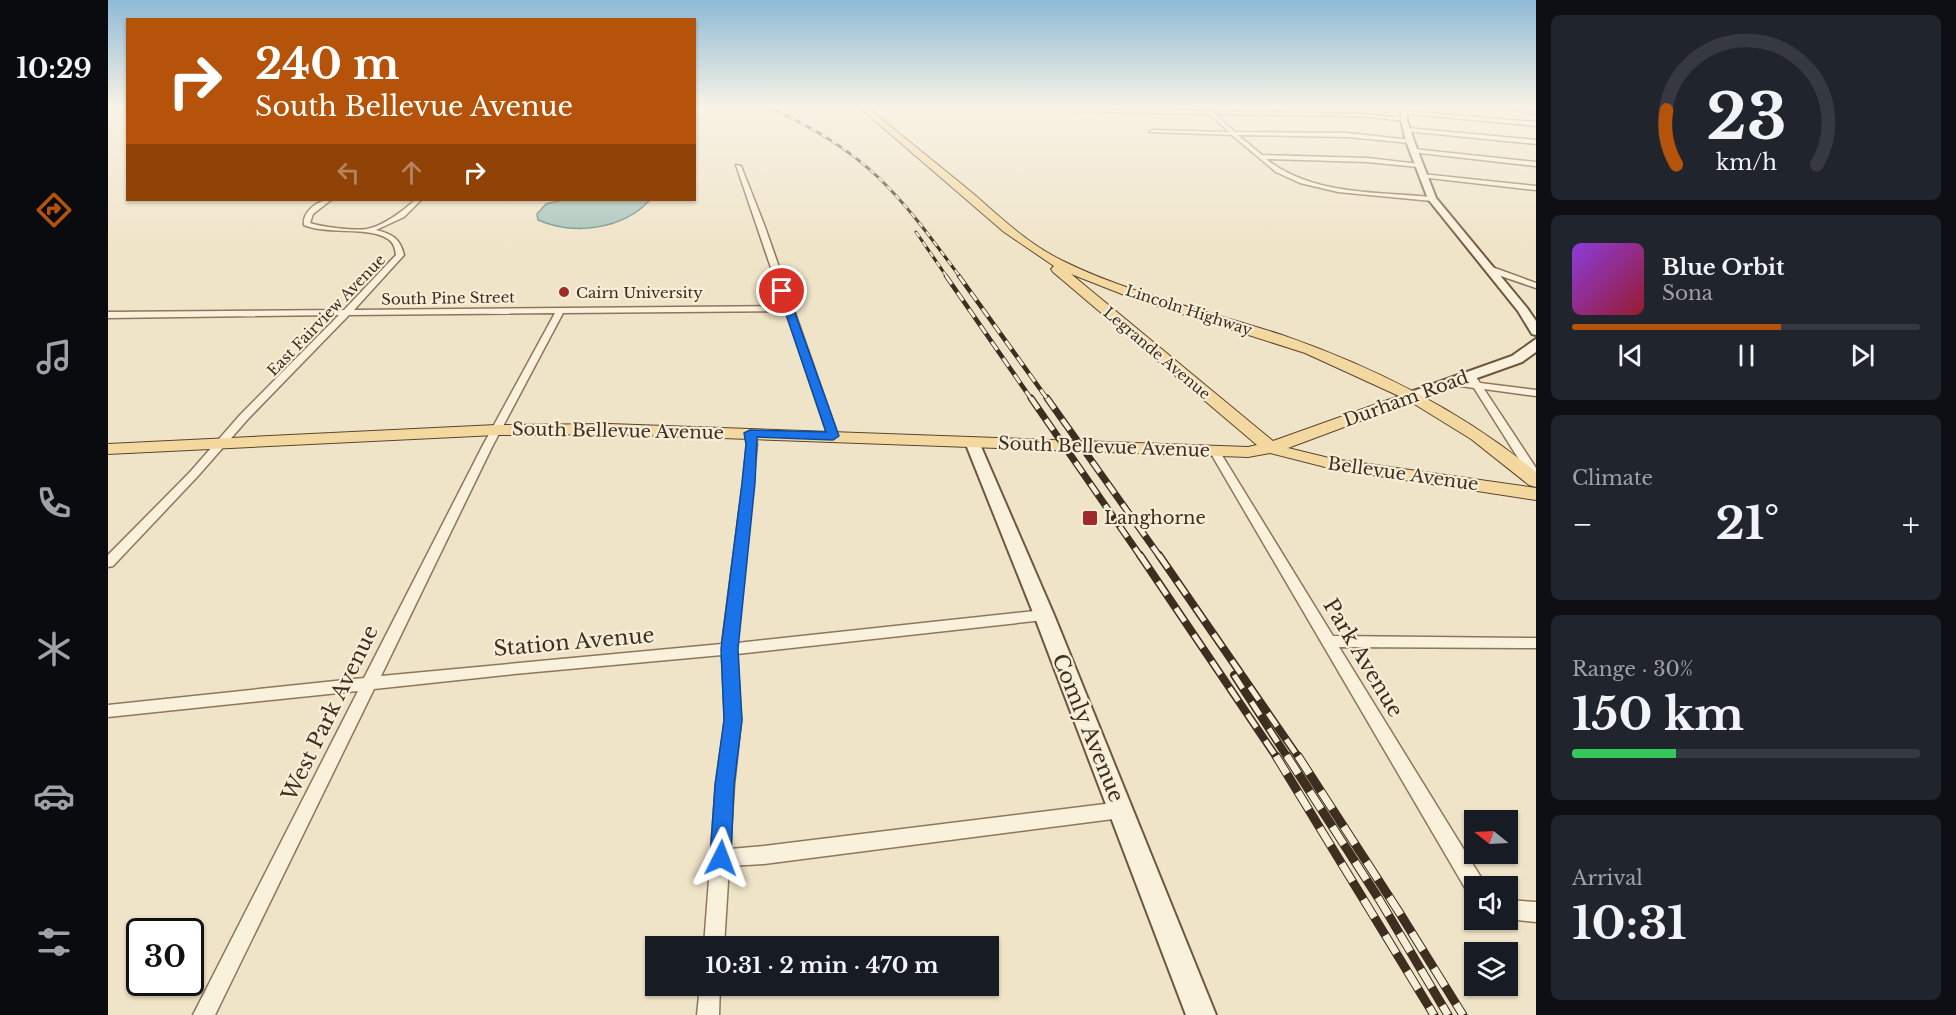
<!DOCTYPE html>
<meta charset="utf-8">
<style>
:root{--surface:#171b24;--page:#20242c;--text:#f1f3f6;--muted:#9ea1a6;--line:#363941;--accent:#b45309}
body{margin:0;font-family:"Libre Baskerville",serif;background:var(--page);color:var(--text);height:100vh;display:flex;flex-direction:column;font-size:22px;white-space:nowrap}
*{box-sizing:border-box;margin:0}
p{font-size:20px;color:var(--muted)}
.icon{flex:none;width:33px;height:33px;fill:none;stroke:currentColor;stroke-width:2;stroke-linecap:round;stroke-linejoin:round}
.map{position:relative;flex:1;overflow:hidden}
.sheet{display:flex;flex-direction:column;gap:15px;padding:15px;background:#0d0f14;width:420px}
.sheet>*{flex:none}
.banner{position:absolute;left:18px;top:18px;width:570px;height:183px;border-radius:0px;box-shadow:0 2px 4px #0004;background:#b45309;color:#fff;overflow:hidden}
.needle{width:39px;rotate:288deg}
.buttons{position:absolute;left:1356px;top:810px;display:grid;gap:12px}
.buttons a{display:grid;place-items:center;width:54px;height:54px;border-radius:0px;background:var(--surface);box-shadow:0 2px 4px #0004;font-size:30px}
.speed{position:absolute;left:18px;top:918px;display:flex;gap:12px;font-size:30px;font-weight:700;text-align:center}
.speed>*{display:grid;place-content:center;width:78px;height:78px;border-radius:50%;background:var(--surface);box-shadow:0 2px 4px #0004;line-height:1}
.speed .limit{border:3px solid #111;border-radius:9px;background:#fff;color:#111}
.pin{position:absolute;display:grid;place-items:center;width:51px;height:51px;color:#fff;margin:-26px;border:3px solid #fff;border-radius:50%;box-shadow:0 2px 6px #0007}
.me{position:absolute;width:66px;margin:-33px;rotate:3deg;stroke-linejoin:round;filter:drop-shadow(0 0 4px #0008)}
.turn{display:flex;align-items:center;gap:21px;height:126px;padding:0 30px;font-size:27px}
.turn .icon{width:78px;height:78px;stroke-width:2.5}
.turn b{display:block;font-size:42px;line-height:51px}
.lanes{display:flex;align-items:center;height:57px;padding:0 30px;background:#0003;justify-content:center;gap:30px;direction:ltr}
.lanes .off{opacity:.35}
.big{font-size:45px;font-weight:700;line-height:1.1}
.sheet .card{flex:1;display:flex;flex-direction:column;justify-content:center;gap:9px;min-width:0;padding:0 21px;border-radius:9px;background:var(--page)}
.sheet .dial{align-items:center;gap:0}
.dial svg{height:156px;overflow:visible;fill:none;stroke:var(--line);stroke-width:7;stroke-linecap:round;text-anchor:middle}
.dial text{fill:var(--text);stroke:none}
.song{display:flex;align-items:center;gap:18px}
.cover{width:72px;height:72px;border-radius:9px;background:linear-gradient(135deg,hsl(270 70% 55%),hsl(350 70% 35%))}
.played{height:6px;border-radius:3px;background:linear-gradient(90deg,var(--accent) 60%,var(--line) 60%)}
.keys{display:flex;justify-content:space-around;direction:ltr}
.heat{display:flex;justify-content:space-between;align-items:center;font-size:33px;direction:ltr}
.charge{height:9px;border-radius:4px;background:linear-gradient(90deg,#34c759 30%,var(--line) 0)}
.trip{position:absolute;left:537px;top:936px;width:354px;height:60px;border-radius:0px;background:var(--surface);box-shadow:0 2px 4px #0004;font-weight:700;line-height:60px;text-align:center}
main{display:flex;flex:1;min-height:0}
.tab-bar{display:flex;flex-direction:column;width:108px;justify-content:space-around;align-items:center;background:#090b0e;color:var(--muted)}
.tab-bar .icon{width:42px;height:42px}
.tab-bar .active{color:var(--accent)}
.tab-bar b{font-size:27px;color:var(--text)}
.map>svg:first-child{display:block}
.water{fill:#a9c4bc;stroke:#6f938a;stroke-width:1.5}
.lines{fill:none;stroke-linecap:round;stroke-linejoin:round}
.street-casing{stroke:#8d765c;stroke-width:3}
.secondary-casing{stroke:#6f573f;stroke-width:4}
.primary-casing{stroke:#5b4430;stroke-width:2}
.street{fill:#faf1dc;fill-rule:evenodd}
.secondary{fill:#faf1dc;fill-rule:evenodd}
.primary{fill:#f3d9a0;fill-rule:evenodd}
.rail-far4-casing{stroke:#3d2e20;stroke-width:3}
.rail-far3-casing{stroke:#3d2e20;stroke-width:4.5}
.rail-far2-casing{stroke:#3d2e20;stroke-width:7}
.rail-far1-casing{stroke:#3d2e20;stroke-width:8}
.rail-casing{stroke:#3d2e20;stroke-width:9}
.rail-far4{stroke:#f7eed8;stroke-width:2;stroke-dasharray:6;stroke-linecap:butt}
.rail-far3{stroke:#f7eed8;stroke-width:3;stroke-dasharray:10;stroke-linecap:butt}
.rail-far2{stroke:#f7eed8;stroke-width:4.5;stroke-dasharray:13;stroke-linecap:butt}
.rail-far1{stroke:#f7eed8;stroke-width:5;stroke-dasharray:16;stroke-linecap:butt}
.rail{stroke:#f7eed8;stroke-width:7;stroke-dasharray:21;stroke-linecap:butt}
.route{fill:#1a73e8;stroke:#114b97;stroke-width:1.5}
.poi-dot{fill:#9e2a2b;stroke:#f7eed8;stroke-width:2}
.labels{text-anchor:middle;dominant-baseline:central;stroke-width:4.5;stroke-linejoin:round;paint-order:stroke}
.far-poi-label{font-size:15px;fill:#3d2e20;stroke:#f7eed8;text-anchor:start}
.far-street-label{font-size:15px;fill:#3d2e20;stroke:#f7eed8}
.street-label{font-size:18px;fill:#3d2e20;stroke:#f7eed8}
.poi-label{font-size:18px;fill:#3d2e20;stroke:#f7eed8;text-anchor:start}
.near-street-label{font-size:21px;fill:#3d2e20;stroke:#f7eed8}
</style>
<main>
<nav class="tab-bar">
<b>10:29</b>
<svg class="icon active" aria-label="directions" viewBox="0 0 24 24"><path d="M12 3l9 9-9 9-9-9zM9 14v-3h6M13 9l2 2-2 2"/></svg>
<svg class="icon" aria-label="music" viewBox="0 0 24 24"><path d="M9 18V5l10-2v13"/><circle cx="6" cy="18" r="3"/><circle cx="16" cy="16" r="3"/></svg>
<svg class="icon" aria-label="phone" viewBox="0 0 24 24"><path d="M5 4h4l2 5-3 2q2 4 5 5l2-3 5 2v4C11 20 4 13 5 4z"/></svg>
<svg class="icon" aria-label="climate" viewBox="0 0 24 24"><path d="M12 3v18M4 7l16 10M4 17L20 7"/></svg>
<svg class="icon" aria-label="car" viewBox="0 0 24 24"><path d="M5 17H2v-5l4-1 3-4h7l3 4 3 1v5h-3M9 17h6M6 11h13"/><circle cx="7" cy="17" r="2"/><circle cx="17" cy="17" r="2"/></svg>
<svg class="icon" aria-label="filters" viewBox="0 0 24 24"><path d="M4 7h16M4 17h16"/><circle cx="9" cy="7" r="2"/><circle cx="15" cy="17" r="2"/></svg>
</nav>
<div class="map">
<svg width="1428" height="1015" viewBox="0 0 1428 1015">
<rect width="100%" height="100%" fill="#f0e4c8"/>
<path class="water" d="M454,200H542C515,229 467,236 430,220L429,214L438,204Z"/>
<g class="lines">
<defs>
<g id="street">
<polygon points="1396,107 1402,107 1428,113 1428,115"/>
<path d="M961,109L1252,114L1296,118L1298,121L1252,116L1107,114L1127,132L1239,133L1304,140L1302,143L1239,137L1130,135L1154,155L1259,158L1312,164L1310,167L1259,162L1158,159C1204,195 1268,192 1324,197L1327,199L1324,201L1230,192L1192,183L1168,172L1124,135L1041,132L1044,130L1121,132L1101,114L959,111Z"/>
<polygon points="1295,111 1428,122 1428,126 1293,113"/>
<polygon points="1299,128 1428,140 1428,144 1297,131"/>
<polygon points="1305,149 1428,162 1428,166 1303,152"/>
<path d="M628,165L633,166L657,227L730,436L729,438H721L720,436L678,311L455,313L384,447L273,676L614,644L635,483L639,444L637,433L642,430L647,433L649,444L629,643L936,610L941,611L943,615L941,619L936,620L629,654L633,720L626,785L622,849L656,846L1013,802L1019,804L1022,810L1019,816L1013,818L656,864L621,866L616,946H596L608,785L617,720L614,655L406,674L266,689L107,1015H85L250,691L0,717V705L256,678L374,447L447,313L241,315L140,419L90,476L5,566L0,567V555L82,472L132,415L231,315L0,318V312L236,310L288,255C287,248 286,243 280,239C261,226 220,235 196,225C194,212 210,199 223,200L205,214L202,223C213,227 246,231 259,229C275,226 295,211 307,200H313L296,217L268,230C284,234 292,238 296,255L246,310L676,306Z"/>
<polygon points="1314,174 1428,186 1428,190 1312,177"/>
<polygon points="1378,267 1384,267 1428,283 1428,288 1378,271"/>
<polygon points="1363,373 1366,374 1372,383 1428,390 1428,396 1376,389 1428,468 1428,480 1422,477 1366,388 1346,385 1341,382 1346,379 1361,381 1358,376"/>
<polygon points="1107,449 1112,452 1225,636 1428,638 1428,648 1231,647 1374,879 1376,886 1366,886 1366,895 1360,893 1102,452"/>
<polygon points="1400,900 1428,902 1428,922 1400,919"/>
<polygon points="592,986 612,986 611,1015 589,1015"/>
</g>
<g id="secondary">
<polygon points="1293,107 1299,107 1299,120 1306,141 1328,198 1419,308 1428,321 1428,335 1424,334 1410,311 1320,199 1298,141 1293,120"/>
<polygon points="1428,339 1428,352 1414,362 1310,399 1300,399 1298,396 1300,393 1404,356"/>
<polygon points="864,438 871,442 946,615 1108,1015 1078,1015 926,615 857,442"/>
</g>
<path id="primary" d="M751,107H759C795,137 832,166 868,196C895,220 922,245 955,261C1024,295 1101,311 1174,335C1266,367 1352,410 1428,472V487L1421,485L1363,439L1303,402L1180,448L1225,459L1428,488V500L1225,469L1162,453L1140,457L501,434L388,435L0,454V444L388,425L501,424L1140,447L1149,445L945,272L943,269L946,266L896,232ZM963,274L1024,298L1197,353L1291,396L1165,441Z"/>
</defs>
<use href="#street" class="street-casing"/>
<use href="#secondary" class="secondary-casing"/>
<use href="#primary" class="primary-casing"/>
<use href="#street" class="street"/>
<use href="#secondary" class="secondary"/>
<use href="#primary" class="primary"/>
<defs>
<g id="rail-far4">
<path d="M660,107C758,150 791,194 852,277"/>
<polyline points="808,232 839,277"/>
</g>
<g id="rail-far3">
<polyline points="838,276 924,400"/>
<polyline points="851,276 940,400"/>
</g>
<g id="rail-far2">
<polyline points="923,398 1033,557"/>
<polyline points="939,398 1052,557"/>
</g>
<g id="rail-far1">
<polyline points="1032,555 1169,758"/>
<polyline points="1051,555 1191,758"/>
<polyline points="1126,675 1180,758"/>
</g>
<g id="rail">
<polyline points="1168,756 1326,1015"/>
<polyline points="1179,756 1271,899 1340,1015"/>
<polyline points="1190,756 1291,912 1355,1015"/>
</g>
</defs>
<use href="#rail-far4" class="rail-far4-casing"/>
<use href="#rail-far3" class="rail-far3-casing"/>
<use href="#rail-far2" class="rail-far2-casing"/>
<use href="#rail-far1" class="rail-far1-casing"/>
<use href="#rail" class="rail-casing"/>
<use href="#rail-far4" class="rail-far4"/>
<use href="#rail-far3" class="rail-far3"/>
<use href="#rail-far2" class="rail-far2"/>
<use href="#rail-far1" class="rail-far1"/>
<use href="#rail" class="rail"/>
</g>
<linearGradient id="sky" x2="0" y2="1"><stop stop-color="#8fbad6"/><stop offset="0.43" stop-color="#f8f3e6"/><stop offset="1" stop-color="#f8f3e6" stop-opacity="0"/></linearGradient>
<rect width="1428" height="249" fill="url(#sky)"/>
<polygon class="route" points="671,289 679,291 731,436 725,440 649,437 647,483 630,649 634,720 626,785 623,858 620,866 613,868 606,866 602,858 607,785 616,720 613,649 634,483 638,444 636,433 642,430 718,432 670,291"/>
<g class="poi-dot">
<circle cx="456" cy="292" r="6"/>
<rect x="974" y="510" width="16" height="16" rx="3"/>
</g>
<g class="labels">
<g class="far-poi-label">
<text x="468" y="292">Cairn University</text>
</g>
<g class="far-street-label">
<text transform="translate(340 298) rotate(-1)">South Pine Street</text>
<text transform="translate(1081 310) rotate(18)">Lincoln Highway</text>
<text transform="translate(218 315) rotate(-46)">East Fairview Avenue</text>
<text transform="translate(1049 353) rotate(40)">Legrande Avenue</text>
</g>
<g class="street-label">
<text transform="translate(1298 399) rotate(-20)">Durham Road</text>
<text transform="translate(510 431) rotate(1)">South Bellevue Avenue</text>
<text transform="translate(996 447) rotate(2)">South Bellevue Avenue</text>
<text transform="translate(1295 474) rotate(8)">Bellevue Avenue</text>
</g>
<g class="poi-label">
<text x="996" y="518">Langhorne</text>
</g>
<g class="near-street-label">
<text transform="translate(466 642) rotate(-5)">Station Avenue</text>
<text transform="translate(1255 658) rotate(59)">Park Avenue</text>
<text transform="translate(222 713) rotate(-64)">West Park Avenue</text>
<text transform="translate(980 728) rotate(68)">Comly Avenue</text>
</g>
</g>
</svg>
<div class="buttons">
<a><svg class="needle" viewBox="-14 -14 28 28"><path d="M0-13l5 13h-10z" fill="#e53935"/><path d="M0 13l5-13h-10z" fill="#9ea1a6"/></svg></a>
<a><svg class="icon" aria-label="sound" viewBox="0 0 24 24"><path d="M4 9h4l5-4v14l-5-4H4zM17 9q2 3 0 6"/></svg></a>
<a><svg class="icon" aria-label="layers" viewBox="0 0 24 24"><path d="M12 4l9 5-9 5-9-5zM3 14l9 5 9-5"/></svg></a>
</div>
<div class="speed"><div class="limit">30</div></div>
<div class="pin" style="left:674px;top:291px;background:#d93025"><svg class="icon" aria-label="arrive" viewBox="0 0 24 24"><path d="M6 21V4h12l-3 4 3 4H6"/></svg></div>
<svg class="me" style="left:613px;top:858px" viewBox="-20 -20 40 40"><path d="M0-17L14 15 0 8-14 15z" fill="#1a73e8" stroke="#fff" stroke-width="4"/></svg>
<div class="trip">10:31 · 2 min · 470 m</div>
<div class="banner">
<div class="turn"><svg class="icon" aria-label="right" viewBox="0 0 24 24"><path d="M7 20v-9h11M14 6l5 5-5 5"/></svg><div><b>240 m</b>South Bellevue Avenue</div></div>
<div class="lanes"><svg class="icon off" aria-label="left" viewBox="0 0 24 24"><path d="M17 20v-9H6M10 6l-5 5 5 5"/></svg><svg class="icon off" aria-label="ahead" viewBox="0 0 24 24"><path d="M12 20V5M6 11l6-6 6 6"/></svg><svg class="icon" aria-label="right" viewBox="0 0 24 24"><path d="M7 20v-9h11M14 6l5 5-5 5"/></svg></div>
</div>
</div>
<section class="sheet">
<div class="card dial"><svg viewBox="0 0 100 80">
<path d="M14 69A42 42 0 1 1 86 69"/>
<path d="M14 69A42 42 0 0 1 9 41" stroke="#b45309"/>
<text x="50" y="56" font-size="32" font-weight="700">23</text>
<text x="50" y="72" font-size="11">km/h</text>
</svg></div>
<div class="card">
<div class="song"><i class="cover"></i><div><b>Blue Orbit</b><p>Sona</p></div></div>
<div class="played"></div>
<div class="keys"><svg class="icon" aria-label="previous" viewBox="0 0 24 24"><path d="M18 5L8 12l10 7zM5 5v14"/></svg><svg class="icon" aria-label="pause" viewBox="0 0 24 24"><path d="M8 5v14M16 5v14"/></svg><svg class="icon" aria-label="next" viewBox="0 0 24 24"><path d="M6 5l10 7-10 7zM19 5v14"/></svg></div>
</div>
<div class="card"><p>Climate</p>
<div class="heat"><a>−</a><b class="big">21°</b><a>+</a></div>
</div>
<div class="card"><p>Range · 30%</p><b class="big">150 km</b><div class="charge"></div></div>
<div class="card"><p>Arrival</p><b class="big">10:31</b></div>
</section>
</main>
